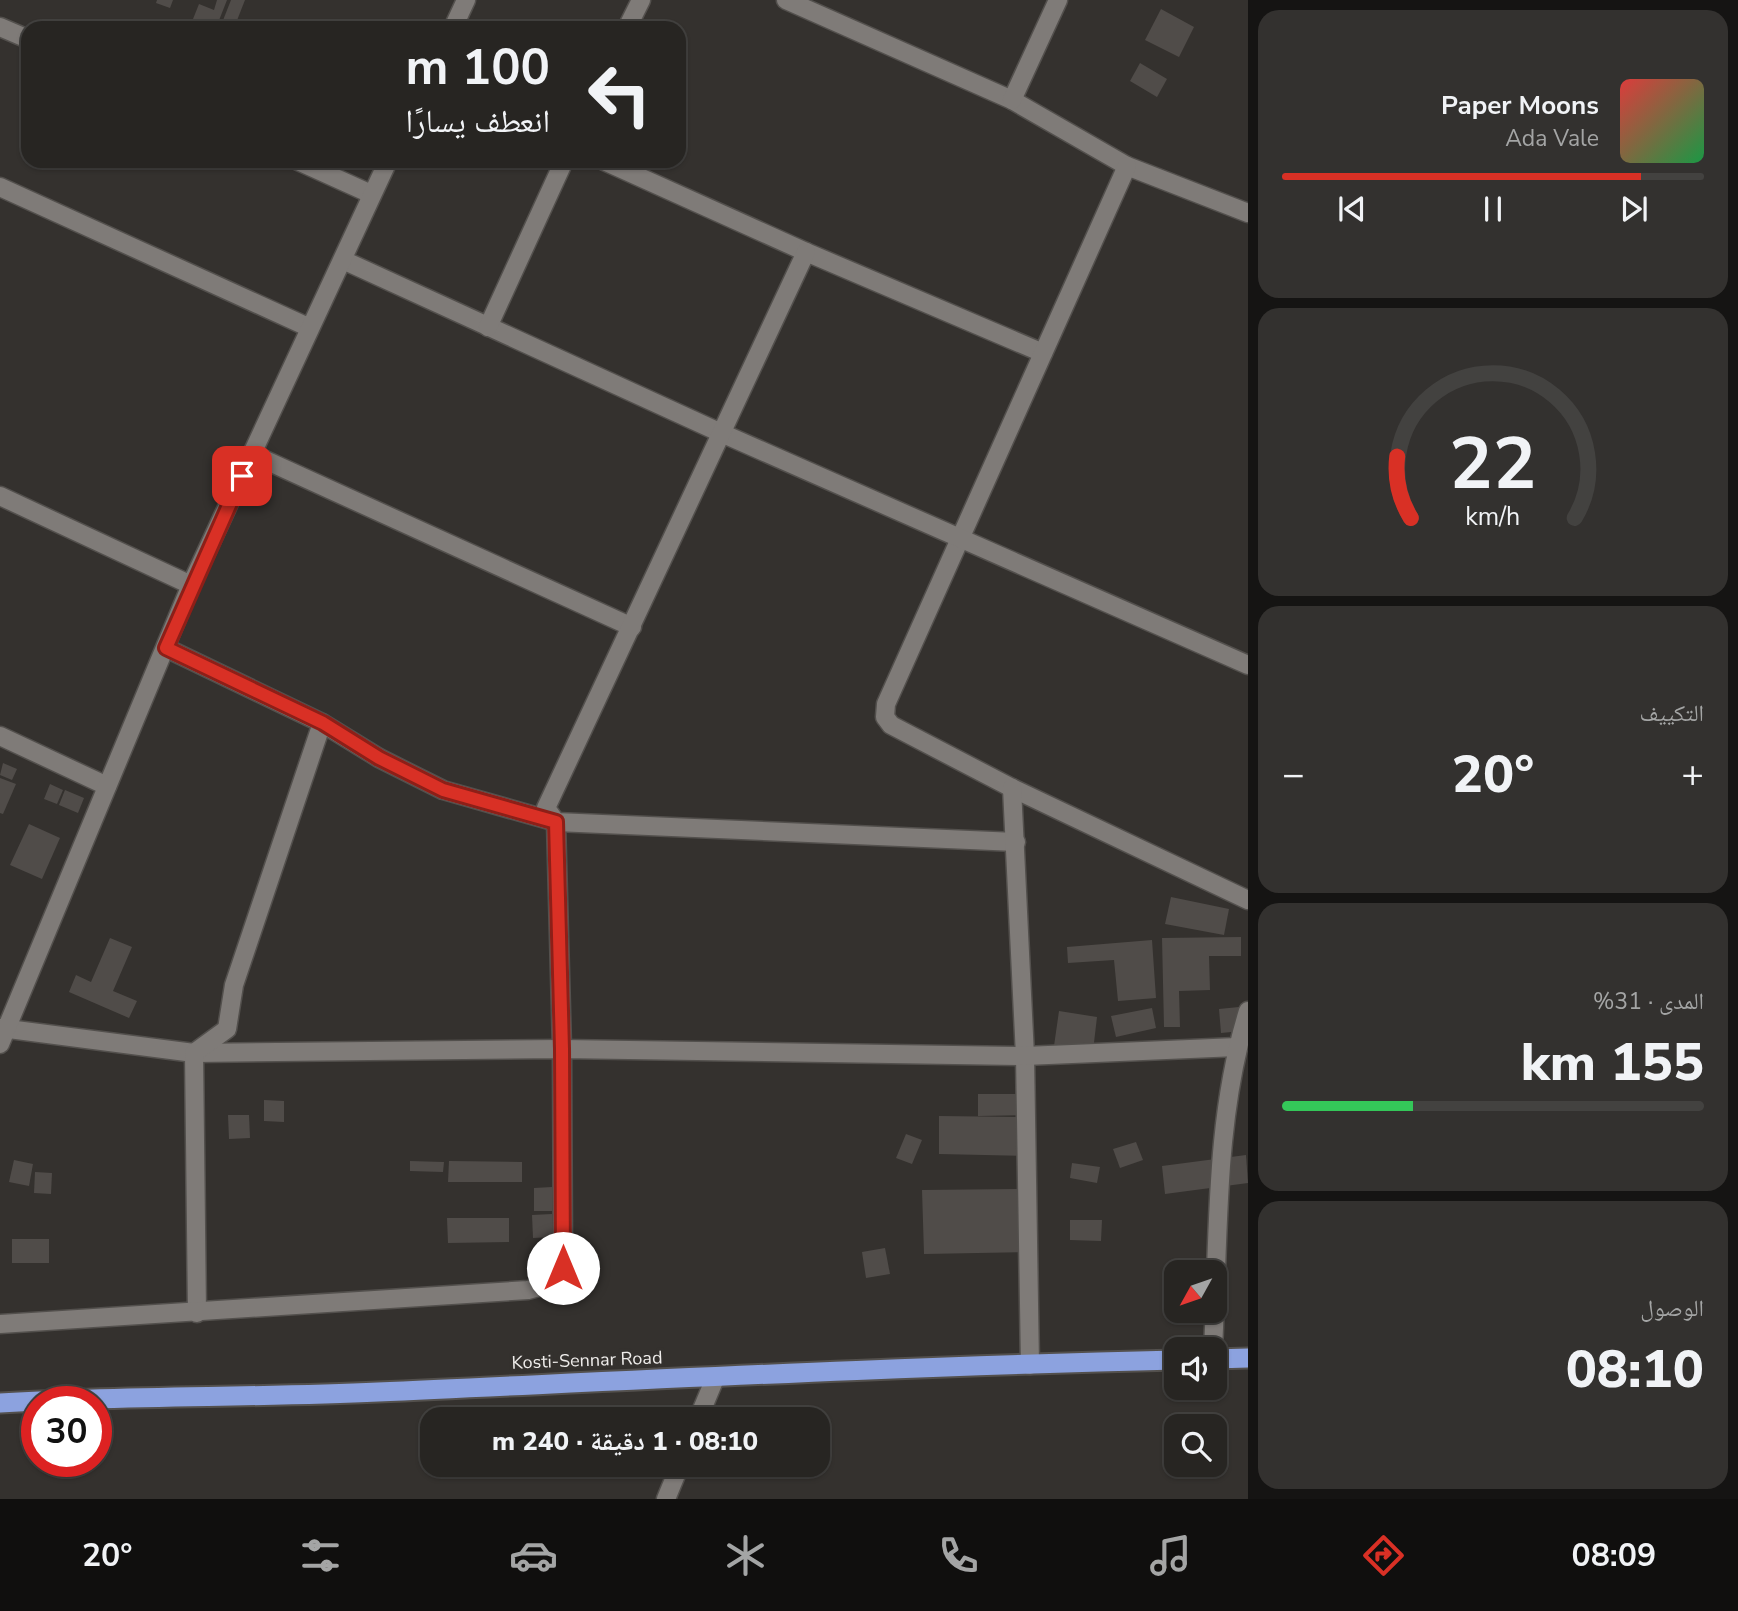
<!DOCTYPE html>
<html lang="ar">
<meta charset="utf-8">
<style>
:root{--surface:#272522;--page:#33312f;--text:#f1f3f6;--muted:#a4a5a5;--line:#434240;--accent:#d93025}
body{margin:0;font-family:"Nunito Sans","Noto Naskh Arabic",sans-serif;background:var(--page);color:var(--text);direction:rtl;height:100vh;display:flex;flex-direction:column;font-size:26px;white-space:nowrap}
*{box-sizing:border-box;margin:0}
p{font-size:23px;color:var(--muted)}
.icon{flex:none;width:38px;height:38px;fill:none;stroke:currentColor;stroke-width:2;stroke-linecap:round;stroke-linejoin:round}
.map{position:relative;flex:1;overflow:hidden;direction:ltr}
.side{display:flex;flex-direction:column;gap:10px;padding:10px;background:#151413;width:490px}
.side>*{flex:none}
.hud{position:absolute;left:21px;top:21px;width:665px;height:147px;border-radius:21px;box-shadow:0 2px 5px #0004,0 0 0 2px var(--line);direction:rtl;background:#272522;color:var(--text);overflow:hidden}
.needle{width:46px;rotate:230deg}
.controls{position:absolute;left:1164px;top:1260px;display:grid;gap:14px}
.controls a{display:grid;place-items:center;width:63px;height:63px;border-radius:14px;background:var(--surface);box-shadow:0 2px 5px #0004,0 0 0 2px var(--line);font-size:35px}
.speed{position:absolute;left:21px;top:1386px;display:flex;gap:14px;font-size:35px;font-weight:700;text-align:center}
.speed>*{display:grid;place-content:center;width:91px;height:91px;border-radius:50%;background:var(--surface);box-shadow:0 2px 5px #0004,0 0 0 2px var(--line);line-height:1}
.speed .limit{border:10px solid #d22;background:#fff;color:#111}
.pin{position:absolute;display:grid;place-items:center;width:60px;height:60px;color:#fff;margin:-30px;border-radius:14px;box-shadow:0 4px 10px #0006}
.me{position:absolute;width:77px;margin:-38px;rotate:0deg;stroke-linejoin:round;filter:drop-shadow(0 0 5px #0008)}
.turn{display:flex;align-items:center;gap:24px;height:147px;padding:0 21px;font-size:32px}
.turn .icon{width:91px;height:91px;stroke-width:2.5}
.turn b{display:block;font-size:49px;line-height:60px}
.big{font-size:52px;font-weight:800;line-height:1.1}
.side .widget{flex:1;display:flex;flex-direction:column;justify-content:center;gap:10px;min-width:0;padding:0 24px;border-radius:21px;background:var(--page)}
.side .dial{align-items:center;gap:0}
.dial svg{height:182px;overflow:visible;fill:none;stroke:var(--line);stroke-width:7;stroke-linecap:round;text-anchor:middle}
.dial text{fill:var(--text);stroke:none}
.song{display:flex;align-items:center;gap:21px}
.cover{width:84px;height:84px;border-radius:10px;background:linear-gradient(135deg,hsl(0 70% 55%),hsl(140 70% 35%))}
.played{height:7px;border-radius:4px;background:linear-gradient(90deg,var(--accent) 85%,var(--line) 85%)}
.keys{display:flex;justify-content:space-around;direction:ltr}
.heat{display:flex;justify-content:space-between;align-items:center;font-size:38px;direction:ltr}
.charge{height:10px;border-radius:5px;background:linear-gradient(90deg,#34c759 31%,var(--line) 0)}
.trip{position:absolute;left:420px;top:1407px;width:410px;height:70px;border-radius:21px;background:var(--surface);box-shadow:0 2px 5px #0004,0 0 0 2px var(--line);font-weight:800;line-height:70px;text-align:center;direction:rtl}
.tabs{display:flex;height:112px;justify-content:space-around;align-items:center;background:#100f0e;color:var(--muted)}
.tabs .icon{width:49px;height:49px}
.tabs .selected{color:var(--accent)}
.tabs b{font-size:32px;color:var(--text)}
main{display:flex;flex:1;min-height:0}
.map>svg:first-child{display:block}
.building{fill:#504c49}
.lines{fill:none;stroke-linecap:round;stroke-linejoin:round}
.minor-casing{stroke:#53504d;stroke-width:21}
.tertiary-casing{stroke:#53504d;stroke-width:21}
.trunk-casing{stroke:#53504d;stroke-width:23}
.minor{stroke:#7f7b78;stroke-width:18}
.tertiary{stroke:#7f7b78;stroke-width:18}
.trunk{stroke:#8ca2df;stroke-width:19}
.route-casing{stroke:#8d1f18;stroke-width:18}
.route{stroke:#d93025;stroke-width:12}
.labels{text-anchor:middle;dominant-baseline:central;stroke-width:7;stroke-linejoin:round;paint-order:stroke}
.street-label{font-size:18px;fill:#eeecea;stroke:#34312e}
</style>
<main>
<section class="side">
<div class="widget">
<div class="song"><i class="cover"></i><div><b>Paper Moons</b><p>Ada Vale</p></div></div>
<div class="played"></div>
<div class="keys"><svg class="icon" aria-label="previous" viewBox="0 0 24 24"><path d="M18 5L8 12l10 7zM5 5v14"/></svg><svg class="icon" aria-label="pause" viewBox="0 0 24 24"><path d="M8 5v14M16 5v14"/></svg><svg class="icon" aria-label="next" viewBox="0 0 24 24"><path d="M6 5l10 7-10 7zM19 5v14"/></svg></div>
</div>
<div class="widget dial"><svg viewBox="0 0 100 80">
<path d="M14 69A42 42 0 1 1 86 69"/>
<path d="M14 69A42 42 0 0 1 8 42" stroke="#d93025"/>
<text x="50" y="56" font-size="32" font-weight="700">22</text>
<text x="50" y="72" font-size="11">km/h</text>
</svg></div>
<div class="widget"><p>التكييف</p>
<div class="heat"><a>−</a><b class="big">20°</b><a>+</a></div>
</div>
<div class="widget"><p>المدى · 31%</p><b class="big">155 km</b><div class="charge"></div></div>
<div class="widget"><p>الوصول</p><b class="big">08:10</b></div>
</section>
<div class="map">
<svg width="1248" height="1499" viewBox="0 0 1248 1499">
<rect width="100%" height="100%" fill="#34312e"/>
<g class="building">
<polygon points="157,0 173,0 170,8 156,3"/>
<polygon points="217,0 227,0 216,28 193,19 199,4 214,10"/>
<polygon points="231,0 245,0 234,28 220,28"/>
<polygon points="1161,9 1194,27 1179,57 1145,40"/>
<polygon points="1140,63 1167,79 1157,97 1130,81"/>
<polygon points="3,763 17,769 12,780 0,775"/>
<polygon points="0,778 16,784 3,814 0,813"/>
<polygon points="50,784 63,790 57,804 44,799"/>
<polygon points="65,790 84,798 78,813 59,805"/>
<polygon points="29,824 60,838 42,879 10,865"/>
<polygon points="1171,897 1229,909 1224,935 1165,924"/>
<polygon points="1241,937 1241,956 1209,956 1210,990 1179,991 1180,1027 1164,1027 1162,938"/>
<polygon points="110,938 132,947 113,991 137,1001 129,1018 69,992 76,975 91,982"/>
<polygon points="1152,940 1156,998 1118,1001 1114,960 1068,963 1067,947"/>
<polygon points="1239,1007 1242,1031 1221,1033 1219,1009"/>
<polygon points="1152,1008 1156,1028 1116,1037 1111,1016"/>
<polygon points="1059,1011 1097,1017 1093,1051 1054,1046"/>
<polygon points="978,1094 1025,1094 1025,1115 978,1116"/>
<polygon points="264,1100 284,1101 284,1122 264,1121"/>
<polygon points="228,1115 249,1115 250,1138 229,1139"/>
<polygon points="939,1116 1026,1117 1026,1156 939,1154"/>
<polygon points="906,1134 922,1140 912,1164 896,1158"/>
<polygon points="1136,1142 1143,1160 1120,1168 1113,1149"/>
<polygon points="1246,1155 1248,1183 1165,1194 1162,1166"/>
<polygon points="14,1160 33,1164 29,1186 9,1182"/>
<polygon points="410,1161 444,1162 443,1172 410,1171"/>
<polygon points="449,1161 522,1162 522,1182 448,1182"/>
<polygon points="1072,1163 1100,1167 1097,1183 1070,1178"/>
<polygon points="35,1172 52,1173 51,1194 34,1193"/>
<polygon points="552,1187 552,1211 534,1211 534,1188"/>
<polygon points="1025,1189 1027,1252 924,1254 922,1190"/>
<polygon points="552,1214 553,1237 533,1238 532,1215"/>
<polygon points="447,1218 509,1218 509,1242 448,1243"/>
<polygon points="1070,1220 1102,1220 1101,1241 1070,1240"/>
<rect x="12" y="1239" width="37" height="24"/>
<polygon points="885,1248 890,1274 866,1278 862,1252"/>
</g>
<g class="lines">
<defs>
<g id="minor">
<polyline points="786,0 1012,100 1127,166 1248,213"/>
<polyline points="0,27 28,39"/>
<polyline points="453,28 466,0"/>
<polyline points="627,28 641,0"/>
<polyline points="1012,100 1058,0"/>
<polyline points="298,161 371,194"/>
<polyline points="604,161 806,252 1043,353"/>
<polyline points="1127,166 886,704 885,717 891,725 1012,788 1248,900"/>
<polyline points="0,187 308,327"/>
<polyline points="343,260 719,432 1248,665"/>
<polyline points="488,327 564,161"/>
<polyline points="252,454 632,627"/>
<polyline points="0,496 191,585"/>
<polyline points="166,648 322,723 379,758 443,790 556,822 1016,842"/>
<polyline points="0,736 107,786"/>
<polyline points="1012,788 1025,1056 1030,1365"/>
<polyline points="0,1028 194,1053 562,1049 1025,1056 1237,1047"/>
<polyline points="0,1044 191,585 388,161"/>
<polyline points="197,1313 194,1053 227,1029 234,985 322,723"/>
<polyline points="0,1324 528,1290 557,1282 563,1268 562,1049 556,822 546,808 806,252"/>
<path d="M1213,1349C1219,1236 1214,1121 1248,1011"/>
</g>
<g id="tertiary">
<polyline points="698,1419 716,1376"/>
<polyline points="666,1499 680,1465"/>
</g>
<g id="trunk">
<polyline points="1214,1359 1248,1358"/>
<path d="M0,1403C126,1395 252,1398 378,1392C644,1380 910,1366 1176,1360"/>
</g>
</defs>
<use href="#minor" class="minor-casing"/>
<use href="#tertiary" class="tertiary-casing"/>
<use href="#trunk" class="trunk-casing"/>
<use href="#minor" class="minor"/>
<use href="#tertiary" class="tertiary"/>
<use href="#trunk" class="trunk"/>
</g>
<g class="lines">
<defs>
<polyline id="route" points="242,476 166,648 323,723 379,758 443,790 556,822 562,1049 563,1268"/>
</defs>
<use href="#route" class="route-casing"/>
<use href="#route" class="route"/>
</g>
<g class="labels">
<g class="street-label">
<text transform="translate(587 1360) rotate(-2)">Kosti-Sennar Road</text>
</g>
</g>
</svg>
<div class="controls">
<a><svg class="needle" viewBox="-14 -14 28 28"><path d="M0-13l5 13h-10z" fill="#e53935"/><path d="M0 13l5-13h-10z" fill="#a4a5a5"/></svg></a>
<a><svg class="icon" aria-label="sound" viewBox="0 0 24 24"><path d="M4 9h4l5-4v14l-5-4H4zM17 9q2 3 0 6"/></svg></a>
<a><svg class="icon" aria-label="search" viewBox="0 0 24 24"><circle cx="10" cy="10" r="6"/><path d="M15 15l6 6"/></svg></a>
</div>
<div class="speed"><div class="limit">30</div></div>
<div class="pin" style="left:242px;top:476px;background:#d93025"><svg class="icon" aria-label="arrive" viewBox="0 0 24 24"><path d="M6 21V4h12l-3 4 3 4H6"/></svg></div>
<svg class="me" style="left:563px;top:1268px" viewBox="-20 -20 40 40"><circle r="19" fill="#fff"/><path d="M0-13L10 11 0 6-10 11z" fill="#d93025"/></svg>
<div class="trip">08:10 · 1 دقيقة · 240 m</div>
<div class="hud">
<div class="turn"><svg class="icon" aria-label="left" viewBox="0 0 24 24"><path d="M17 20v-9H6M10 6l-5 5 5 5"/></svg><div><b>100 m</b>انعطف يسارًا</div></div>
</div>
</div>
</main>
<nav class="tabs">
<b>08:09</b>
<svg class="icon selected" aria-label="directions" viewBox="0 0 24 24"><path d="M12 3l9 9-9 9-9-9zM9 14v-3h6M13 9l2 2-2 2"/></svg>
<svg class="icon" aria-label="music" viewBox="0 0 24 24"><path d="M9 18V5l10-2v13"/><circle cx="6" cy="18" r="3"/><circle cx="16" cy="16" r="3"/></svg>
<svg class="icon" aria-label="phone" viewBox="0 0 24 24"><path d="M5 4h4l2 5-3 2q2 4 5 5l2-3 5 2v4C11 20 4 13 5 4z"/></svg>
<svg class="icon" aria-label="climate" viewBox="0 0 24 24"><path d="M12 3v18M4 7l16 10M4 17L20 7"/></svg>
<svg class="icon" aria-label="car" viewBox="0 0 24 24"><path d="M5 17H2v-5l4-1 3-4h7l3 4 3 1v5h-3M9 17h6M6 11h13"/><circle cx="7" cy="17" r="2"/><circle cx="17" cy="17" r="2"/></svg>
<svg class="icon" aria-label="filters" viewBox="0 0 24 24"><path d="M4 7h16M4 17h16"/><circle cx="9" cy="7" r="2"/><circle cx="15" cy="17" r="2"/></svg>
<b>20°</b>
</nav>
